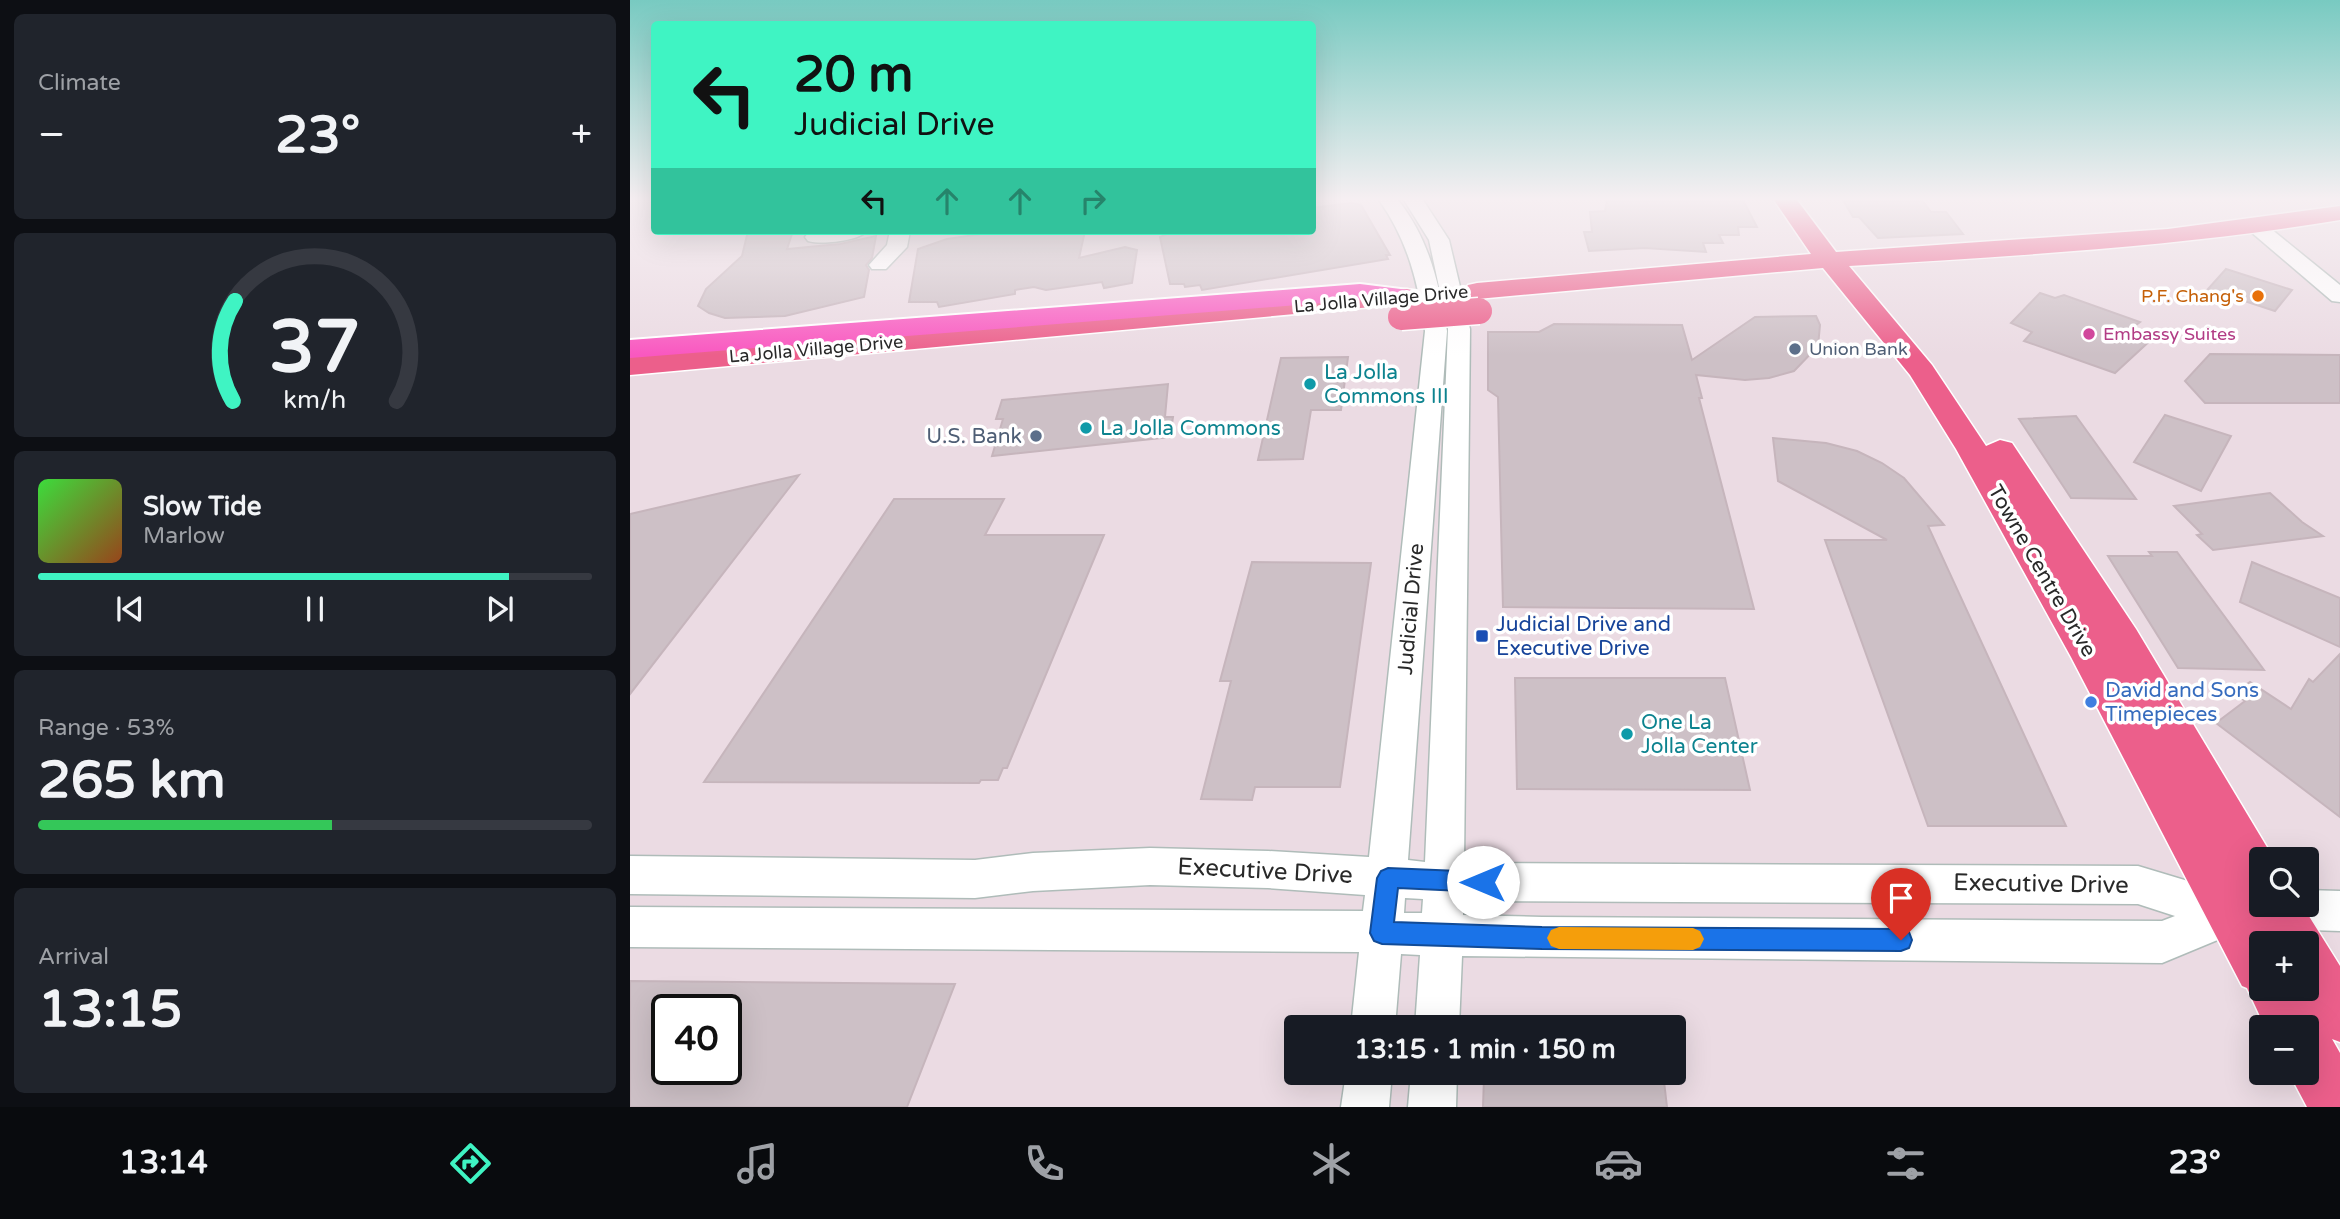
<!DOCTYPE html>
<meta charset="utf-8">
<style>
:root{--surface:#171b24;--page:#20242c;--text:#f1f3f6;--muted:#9ea1a6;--line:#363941;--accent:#3ff4c3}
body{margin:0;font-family:"Varela Round",sans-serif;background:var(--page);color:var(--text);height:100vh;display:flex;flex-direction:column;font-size:26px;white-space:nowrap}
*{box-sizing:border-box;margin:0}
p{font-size:23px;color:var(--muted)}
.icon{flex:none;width:38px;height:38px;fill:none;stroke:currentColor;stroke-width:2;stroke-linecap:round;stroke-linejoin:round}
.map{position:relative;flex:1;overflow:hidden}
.details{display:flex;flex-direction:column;gap:14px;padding:14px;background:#0d0f14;width:630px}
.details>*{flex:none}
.banner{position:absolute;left:21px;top:21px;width:665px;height:214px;border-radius:7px;box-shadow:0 7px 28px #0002;background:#3ff4c3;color:#111;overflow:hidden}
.fabs{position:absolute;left:1619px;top:847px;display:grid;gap:14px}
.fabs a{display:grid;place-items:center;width:70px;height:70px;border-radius:7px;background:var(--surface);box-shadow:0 7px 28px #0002;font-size:35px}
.speed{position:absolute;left:21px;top:994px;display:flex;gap:14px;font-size:35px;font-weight:700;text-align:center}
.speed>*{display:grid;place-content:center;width:91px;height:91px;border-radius:50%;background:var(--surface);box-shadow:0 7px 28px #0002;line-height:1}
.speed .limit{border:4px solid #111;border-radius:10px;background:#fff;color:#111}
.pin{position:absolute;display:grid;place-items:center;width:60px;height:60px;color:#fff;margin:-72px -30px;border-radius:50% 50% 50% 0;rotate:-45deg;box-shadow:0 0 7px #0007}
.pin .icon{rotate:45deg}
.me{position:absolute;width:77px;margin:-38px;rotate:270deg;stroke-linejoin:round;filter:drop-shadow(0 0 5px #0008)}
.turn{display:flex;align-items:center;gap:24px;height:147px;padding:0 28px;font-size:32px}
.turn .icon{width:91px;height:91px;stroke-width:2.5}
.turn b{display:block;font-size:49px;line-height:60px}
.lanes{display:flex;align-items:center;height:66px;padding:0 28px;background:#0003;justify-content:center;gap:35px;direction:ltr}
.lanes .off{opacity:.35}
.big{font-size:52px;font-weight:800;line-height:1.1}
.details .widget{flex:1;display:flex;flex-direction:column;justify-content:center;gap:10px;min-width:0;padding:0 24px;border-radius:10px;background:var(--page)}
.details .dial{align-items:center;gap:0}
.dial svg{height:182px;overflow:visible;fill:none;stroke:var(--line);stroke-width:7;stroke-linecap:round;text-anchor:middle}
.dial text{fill:var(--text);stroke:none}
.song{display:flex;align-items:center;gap:21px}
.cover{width:84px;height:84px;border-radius:10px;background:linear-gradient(135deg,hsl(120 70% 55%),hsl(20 70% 35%))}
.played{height:7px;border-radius:4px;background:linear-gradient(90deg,var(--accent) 85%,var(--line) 85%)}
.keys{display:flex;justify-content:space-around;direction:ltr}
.heat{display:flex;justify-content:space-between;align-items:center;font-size:38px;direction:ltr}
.charge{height:10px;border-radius:5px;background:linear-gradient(90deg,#34c759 53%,var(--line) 0)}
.trip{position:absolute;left:654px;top:1015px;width:402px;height:70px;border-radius:7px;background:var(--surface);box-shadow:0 7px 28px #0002;font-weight:800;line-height:70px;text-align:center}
.tab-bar{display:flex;height:112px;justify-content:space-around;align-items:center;background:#090b0e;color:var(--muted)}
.tab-bar .icon{width:49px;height:49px}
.tab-bar .current{color:var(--accent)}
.tab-bar b{font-size:32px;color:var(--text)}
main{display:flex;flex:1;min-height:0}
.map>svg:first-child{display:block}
.building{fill:#cdc0c6;stroke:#c6b5bc;stroke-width:2;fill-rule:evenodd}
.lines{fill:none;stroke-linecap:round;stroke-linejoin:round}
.minor-casing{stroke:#afbcb9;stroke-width:3}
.major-casing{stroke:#fff;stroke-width:3}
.highway-casing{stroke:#fff;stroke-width:4}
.minor{fill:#fff;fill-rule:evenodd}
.major{fill:#ec5f8b;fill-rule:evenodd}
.highway{fill:#f958c0;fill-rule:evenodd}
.major-bridge-casing{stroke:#fff;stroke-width:29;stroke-linecap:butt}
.major-bridge{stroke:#ec5f8b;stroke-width:26}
.route{fill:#1a73e8;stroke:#114b97;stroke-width:2}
.slow{fill:#f59e0b}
.food-dot{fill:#e8710a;stroke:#fff;stroke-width:2.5}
.hotel-dot{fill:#d1479c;stroke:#fff;stroke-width:2.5}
.service-dot{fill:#5c6f8a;stroke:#fff;stroke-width:2.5}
.culture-dot{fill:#0f9aa8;stroke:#fff;stroke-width:2.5}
.transit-dot{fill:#1a4fb4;stroke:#fff;stroke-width:2.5}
.shop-dot{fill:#3f7fe0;stroke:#fff;stroke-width:2.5}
.labels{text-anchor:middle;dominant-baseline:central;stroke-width:7;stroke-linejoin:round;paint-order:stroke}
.far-food-label{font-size:18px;fill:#c56008;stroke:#fff;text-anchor:end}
.far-street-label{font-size:18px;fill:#292929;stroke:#fff}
.far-hotel-label{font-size:18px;fill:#b23c85;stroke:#fff;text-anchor:start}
.far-service-label{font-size:18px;fill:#4e5e75;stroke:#fff;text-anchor:start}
.culture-label{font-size:21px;fill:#0d838f;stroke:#fff;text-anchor:start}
.service-label{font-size:21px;fill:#4e5e75;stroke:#fff;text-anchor:end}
.street-label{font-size:21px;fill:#292929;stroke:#fff}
.transit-label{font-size:21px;fill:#164399;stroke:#fff;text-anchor:start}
.shop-label{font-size:21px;fill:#366cbe;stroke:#fff;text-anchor:start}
.near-street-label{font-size:24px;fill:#292929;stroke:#fff}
</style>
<main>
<section class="details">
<div class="widget"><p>Climate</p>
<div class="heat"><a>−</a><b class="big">23°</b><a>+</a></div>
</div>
<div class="widget dial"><svg viewBox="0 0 100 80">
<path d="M14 69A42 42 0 1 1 86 69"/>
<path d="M14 69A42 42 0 0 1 15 25" stroke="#3ff4c3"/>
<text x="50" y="56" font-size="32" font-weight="700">37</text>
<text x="50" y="72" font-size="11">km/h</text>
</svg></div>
<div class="widget">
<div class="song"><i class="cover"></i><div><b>Slow Tide</b><p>Marlow</p></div></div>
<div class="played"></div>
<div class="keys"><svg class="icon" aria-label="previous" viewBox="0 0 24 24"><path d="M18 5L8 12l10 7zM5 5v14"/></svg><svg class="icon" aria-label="pause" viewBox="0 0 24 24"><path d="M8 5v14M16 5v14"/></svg><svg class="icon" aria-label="next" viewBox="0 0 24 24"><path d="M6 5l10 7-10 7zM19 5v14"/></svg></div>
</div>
<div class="widget"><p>Range · 53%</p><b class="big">265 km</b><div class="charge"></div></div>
<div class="widget"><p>Arrival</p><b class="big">13:15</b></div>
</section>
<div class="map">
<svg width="1710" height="1107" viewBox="0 0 1710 1107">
<rect width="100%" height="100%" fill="#ebdbe3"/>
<g class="building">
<polygon points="977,200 1113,200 1127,227 1108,227 1109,235 1089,235 1093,243 1073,243 1076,252 1015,248 959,251 954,232 962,232 960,212 975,211"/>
<polygon points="1213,200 1292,200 1301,212 1316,212 1333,234 1248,238 1229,217 1223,217"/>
<polygon points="721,203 731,205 760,255 756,255 758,259 572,290 570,285 555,287 554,284 540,284 530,237 537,234 536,231 682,231 682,208"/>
<polygon points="118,231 163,231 157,249 210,244 246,236 242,258 236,265 239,270 234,297 155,316 95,318 79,313 68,306 76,289 112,256"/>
<polygon points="372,231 455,231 449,258 495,247 507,250 502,283 474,288 472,282 416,290 404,287 385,290 385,294 309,307 307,302 279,302 288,249 317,239"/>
<polygon points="1596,269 1662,290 1645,311 1578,289"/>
<polygon points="1410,293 1425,298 1434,295 1510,322 1502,328 1524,337 1485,373 1394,341 1402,332 1381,323"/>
<polygon points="1186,316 1190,325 1188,346 1164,371 1139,378 1115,380 1066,375 1072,398 1069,398 1124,609 873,607 868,397 858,390 858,332 909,332 924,324 1052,325 1062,360 1125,317"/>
<polygon points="1580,354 1710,355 1710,403 1575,403 1555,381"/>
<polygon points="718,357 711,410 681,410 673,459 628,460 651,358"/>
<polygon points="538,384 535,417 543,417 540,437 362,456 373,419 366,419 372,400"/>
<polygon points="1535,415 1601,436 1571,491 1504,462"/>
<polygon points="1446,416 1482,466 1506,499 1441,498 1389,419"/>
<polygon points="1143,438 1196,443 1227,451 1252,463 1274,478 1314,525 1298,526 1436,826 1298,826 1195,540 1257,540 1148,481"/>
<polygon points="169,475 0,694 0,514"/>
<polygon points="1640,493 1672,522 1693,536 1583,550 1567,535 1572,534 1544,506"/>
<polygon points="264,499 374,499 355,535 474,535 377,768 373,768 368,780 351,780 349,783 74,782"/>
<polygon points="1519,552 1547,552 1634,670 1548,668 1478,556 1522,556"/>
<polygon points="622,562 741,563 710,787 625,787 622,800 571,799 601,681 590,681"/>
<polygon points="1622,562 1710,598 1710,647 1610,602"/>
<polygon points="1710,654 1710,817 1586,723 1615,701 1604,693 1620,682 1661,709 1679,679 1683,682"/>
<polygon points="885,678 1095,678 1120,790 887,789"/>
<path d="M0,981L325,984L277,1107H0ZM37,1010H96V1069H37Z"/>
<polygon points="884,1073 1033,1073 1037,1107 853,1107 854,1078 885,1078"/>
</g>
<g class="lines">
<defs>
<g id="minor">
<path d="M749,200H768C799,239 809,283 817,331L778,860L795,862L818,329L799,240L774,200H793L819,240L840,329L834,863L1508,866L1601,894L1631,891V905H1676V890L1710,891V931L1646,929L1602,934L1532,963L832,956L829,1027H785L790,955L771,954L765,1027H721L729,952L0,947V907L733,911L735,895L638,888L520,885L403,891L345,898L0,894V856L345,860L403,853L520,848L638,851L739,857L795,331C788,282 778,241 749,200ZM775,898L793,899L792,913H774ZM833,901L1508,904L1545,916L1532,921L912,917L833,915Z"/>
<polygon points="1628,222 1635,224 1710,285 1710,302 1702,301 1621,232 1618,228 1621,224"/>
<path d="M185,231H237C228,241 192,245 178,241L175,237L178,233Z"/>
<polygon points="260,231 280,231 277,247 256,269 242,269 239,265 257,245"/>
<polygon points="716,1073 762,1073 759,1107 711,1107"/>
<polygon points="781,1073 827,1073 826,1107 778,1107"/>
</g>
<g id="major">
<path d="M1144,200H1167L1206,252L1538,229L1710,206V220C1547,247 1383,256 1219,266L1302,365L1356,446L1370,440L1382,443L1506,629L1644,859H1631V905H1672L1710,966V1042L1702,1039L1710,1053V1107H1677L1659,1073H1676V1027H1635L1617,988L1612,986L1441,657L1326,449L1280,375L1193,268L847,299L838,297L834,291L838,285L847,283L1181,254ZM1631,943H1676V989H1631Z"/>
<polygon points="777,289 786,291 790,297 786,303 0,375 0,357"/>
</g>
<polygon id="highway" points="730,284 787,291 791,297 787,303 777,305 730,300 0,358 0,340"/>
</defs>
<use href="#minor" class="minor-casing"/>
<use href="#major" class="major-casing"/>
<use href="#highway" class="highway-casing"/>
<use href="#minor" class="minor"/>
<use href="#major" class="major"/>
<use href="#highway" class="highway"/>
<defs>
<polyline id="major-bridge" points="771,317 849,311"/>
</defs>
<use href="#major-bridge" class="major-bridge-casing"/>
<use href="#major-bridge" class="major-bridge"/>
</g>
<linearGradient id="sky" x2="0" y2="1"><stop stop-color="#78cac1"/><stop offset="0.56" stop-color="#f6eff2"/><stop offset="1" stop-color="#f6eff2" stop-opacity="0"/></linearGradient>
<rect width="1710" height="355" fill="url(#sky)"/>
<polygon class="route" points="758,868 853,872 861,875 864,882 861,889 853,892 768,888 764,922 912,927 1271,929 1279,932 1282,940 1279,948 1271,951 912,949 752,944 744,941 740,933 747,878 751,871"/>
<polygon class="slow" points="929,927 1063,928 1070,931 1074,939 1070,947 1063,950 929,949 921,946 917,938 921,930"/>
<circle class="food-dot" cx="1628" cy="296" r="7"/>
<circle class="hotel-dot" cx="1459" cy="334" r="7"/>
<g class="service-dot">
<circle cx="1165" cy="349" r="7"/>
<circle cx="406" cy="436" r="7"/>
</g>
<g class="culture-dot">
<circle cx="680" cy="384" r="7"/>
<circle cx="456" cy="428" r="7"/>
<circle cx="997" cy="734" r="7"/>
</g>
<rect class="transit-dot" x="845" y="629" width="14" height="14" rx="3.5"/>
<circle class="shop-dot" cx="1461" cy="702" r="7"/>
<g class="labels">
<g class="far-food-label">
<text x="1614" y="296">P.F. Chang's</text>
</g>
<g class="far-street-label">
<text transform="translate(751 299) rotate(-5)">La Jolla Village Drive</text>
<text transform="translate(186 349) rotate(-5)">La Jolla Village Drive</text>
</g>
<g class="far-hotel-label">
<text x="1473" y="334">Embassy Suites</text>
</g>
<g class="far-service-label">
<text x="1179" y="349">Union Bank</text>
</g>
<g class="culture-label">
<text x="694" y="372">La Jolla<tspan x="694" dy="24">Commons III</tspan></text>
<text x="470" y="428">La Jolla Commons</text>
<text x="1011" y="722">One La<tspan x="1011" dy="24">Jolla Center</tspan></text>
</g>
<g class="service-label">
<text x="392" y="436">U.S. Bank</text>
</g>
<g class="street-label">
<text transform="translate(1412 571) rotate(60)">Towne Centre Drive</text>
<text transform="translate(781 609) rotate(-85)">Judicial Drive</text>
</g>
<g class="transit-label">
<text x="866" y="624">Judicial Drive and<tspan x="866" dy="24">Executive Drive</tspan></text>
</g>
<g class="shop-label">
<text x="1475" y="690">David and Sons<tspan x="1475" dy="24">Timepieces</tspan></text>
</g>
<g class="near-street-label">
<text transform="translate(635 871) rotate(3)">Executive Drive</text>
<text transform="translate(1411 884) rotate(1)">Executive Drive</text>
</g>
</g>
</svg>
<div class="fabs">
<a><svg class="icon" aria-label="search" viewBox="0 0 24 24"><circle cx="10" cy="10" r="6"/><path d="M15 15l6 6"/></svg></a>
<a>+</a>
<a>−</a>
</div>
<div class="speed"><div class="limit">40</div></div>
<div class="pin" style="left:1271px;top:940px;background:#d93025"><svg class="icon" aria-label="arrive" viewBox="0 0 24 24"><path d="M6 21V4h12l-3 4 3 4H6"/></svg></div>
<svg class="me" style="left:853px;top:882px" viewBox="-20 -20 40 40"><circle r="19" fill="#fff"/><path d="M0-13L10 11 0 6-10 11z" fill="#1a73e8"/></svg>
<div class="trip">13:15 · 1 min · 150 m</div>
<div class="banner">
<div class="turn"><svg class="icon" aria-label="left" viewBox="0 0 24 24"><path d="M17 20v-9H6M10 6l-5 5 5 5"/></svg><div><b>20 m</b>Judicial Drive</div></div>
<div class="lanes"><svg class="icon" aria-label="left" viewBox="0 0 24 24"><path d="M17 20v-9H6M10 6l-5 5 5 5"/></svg><svg class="icon off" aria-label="ahead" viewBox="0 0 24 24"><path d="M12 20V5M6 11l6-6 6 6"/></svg><svg class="icon off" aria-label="ahead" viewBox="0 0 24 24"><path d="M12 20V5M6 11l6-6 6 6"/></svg><svg class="icon off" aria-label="right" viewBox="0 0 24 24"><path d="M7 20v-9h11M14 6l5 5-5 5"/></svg></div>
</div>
</div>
</main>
<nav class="tab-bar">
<b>13:14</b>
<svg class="icon current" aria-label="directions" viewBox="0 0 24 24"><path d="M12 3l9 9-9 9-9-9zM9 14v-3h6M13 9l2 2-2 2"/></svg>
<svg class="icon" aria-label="music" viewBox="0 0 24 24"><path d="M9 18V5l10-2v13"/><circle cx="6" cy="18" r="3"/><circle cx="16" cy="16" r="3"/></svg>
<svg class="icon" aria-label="phone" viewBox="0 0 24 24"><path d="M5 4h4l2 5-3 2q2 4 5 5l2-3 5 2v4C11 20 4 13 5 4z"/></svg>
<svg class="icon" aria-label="climate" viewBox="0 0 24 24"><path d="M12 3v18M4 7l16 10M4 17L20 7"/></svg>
<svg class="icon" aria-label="car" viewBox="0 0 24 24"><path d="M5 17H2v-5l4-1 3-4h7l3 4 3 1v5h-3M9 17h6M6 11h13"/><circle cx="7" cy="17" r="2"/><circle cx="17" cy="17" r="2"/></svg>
<svg class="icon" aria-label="filters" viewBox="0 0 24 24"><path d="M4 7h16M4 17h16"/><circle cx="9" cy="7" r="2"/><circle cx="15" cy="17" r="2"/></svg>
<b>23°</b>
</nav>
